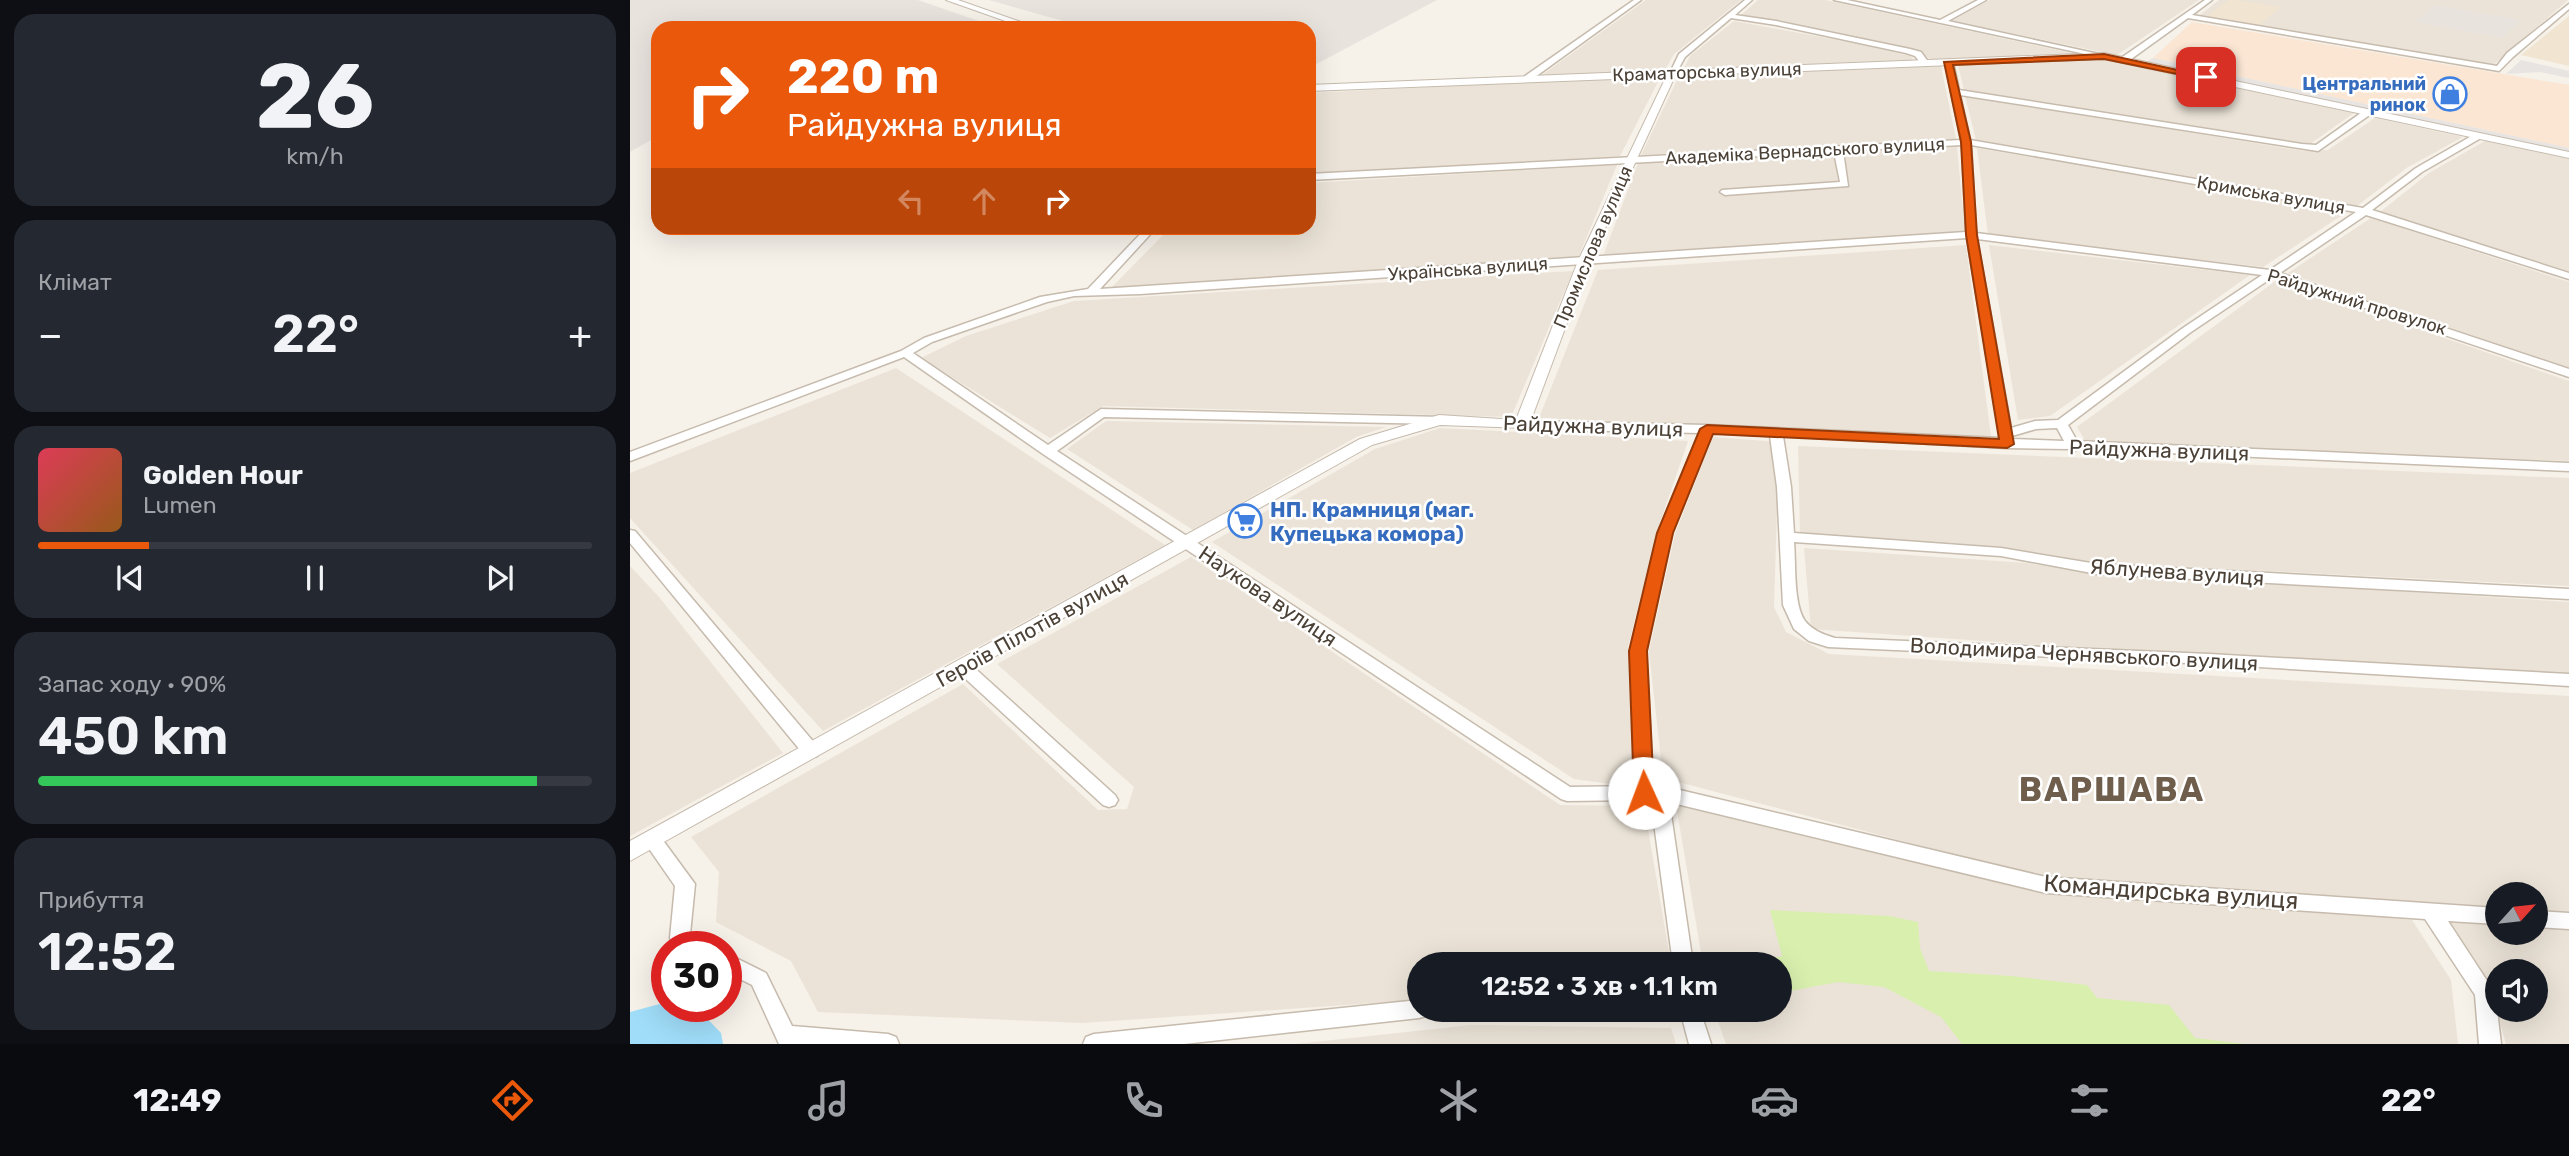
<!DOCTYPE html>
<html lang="uk">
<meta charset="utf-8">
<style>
:root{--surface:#171b24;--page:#242831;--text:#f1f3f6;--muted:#9ea1a6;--line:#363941;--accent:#ea580c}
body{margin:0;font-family:Rubik,sans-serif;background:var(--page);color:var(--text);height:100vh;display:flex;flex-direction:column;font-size:26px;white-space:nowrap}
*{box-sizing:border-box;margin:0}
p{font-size:23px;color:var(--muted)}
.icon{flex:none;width:38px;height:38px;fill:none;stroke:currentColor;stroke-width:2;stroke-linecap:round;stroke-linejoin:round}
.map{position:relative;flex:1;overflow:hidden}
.panel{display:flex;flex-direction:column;gap:14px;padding:14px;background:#0d0f14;width:630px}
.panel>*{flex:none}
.top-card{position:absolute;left:21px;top:21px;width:665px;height:214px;border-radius:21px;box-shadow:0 7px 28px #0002;background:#ea580c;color:#fff;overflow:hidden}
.needle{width:46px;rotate:63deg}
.tools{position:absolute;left:1855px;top:882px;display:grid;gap:14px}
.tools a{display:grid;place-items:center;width:63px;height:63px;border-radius:50%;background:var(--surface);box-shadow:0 7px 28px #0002;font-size:35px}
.speed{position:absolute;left:21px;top:931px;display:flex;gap:14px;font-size:35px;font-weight:700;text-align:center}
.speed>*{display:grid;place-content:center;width:91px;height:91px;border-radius:50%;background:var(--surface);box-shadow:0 7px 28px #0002;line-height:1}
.speed .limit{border:10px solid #d22;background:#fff;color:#111}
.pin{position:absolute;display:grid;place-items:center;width:60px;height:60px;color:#fff;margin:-30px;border-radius:14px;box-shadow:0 4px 10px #0006}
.me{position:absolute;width:77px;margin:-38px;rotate:358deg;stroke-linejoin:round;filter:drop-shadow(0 0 5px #0008)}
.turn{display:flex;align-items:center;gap:24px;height:147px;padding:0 21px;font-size:32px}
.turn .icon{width:91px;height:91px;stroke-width:2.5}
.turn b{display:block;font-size:49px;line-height:60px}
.lanes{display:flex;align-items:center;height:66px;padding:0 21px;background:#0003;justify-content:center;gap:35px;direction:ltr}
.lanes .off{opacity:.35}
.big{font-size:52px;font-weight:600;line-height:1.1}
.panel .card{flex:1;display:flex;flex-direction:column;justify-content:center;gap:10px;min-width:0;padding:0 24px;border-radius:21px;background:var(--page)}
.panel .dial{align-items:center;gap:0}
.dial b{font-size:91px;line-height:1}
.song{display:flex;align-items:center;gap:21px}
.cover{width:84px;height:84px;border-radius:10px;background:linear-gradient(135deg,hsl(350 70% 55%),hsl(30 70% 35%))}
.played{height:7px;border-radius:4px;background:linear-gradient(90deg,var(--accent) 20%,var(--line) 20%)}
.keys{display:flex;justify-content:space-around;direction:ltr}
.heat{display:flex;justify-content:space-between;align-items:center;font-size:38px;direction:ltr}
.charge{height:10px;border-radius:5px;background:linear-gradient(90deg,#34c759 90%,var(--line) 0)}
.trip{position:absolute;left:777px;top:952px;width:385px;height:70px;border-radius:35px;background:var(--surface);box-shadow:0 7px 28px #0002;font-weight:600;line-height:70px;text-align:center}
.dock{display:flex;height:112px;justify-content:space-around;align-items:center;background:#090b0e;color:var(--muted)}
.dock .icon{width:49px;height:49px}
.dock .current{color:var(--accent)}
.dock b{font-size:32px;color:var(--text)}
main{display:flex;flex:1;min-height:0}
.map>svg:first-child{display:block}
.residential{fill:#ebe3d7;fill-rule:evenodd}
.commercial{fill:#fae6d3}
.industrial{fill:#e9e3de}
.education{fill:#f1e5d2}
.green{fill:#d8efae}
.parking{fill:#e7e4e1}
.water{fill:#a0ddf9}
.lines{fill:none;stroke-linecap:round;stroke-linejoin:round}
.minor-casing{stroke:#c6bbad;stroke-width:3}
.tertiary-casing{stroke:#c6bbad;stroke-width:2}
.minor{fill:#fff;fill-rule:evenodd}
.tertiary{fill:#fff;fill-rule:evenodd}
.route{fill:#ea580c;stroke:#983908;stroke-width:2}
.labels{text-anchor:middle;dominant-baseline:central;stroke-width:5;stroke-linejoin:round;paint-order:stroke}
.far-street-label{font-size:18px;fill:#4b4136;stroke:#fff}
.far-shop-label{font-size:18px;font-weight:bold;fill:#366cbe;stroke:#fff;text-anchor:end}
.street-label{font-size:21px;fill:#4b4136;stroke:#fff}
.shop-label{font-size:21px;font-weight:bold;fill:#366cbe;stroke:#fff;text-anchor:start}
.near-street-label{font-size:24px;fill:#4b4136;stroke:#fff}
.near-district-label{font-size:33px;font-weight:bold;letter-spacing:2px;fill:#705e4c;stroke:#fff}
</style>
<main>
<section class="panel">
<div class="card dial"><b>26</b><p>km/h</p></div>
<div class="card"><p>Клімат</p>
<div class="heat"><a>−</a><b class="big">22°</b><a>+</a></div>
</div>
<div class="card">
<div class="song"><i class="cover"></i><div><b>Golden Hour</b><p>Lumen</p></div></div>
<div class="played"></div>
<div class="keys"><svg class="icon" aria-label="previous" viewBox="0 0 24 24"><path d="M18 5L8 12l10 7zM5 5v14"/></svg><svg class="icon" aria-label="pause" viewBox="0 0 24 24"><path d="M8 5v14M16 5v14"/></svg><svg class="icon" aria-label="next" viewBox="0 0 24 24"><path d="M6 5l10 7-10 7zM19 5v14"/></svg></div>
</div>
<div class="card"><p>Запас ходу · 90%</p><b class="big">450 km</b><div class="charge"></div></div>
<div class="card"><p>Прибуття</p><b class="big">12:52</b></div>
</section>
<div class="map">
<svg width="1939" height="1044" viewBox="0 0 1939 1044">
<rect width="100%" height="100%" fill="#f6f1e9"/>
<g class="residential">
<polygon points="1016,0 1111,0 1044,54 1035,70 912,75"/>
<polygon points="1128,0 1195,0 1451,55 1301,60 1291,53 1150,21 1109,17"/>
<polygon points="1360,0 1569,0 1487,55 1321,21"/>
<polygon points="1589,0 1938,0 1859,69 1565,19"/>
<polygon points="1104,21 1219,42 1280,56 1285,61 1053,70 1060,56"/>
<polygon points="1474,60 1724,113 1680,144 1671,144 1334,90 1328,65"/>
<polygon points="1311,66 1326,139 1011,155 1049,76"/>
<polygon points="1031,76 990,156 679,175 679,93"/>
<polygon points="1335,96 1674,151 1698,150 1745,118 1833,137 1778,167 1727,206 1346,140"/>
<polygon points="1855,141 1939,159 1939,272 1750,212 1799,173"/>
<polygon points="1327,146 1335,234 972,259 1008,163"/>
<polygon points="1347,148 1717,212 1633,267 1358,235"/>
<polygon points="987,165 947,260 480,289 540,228 679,228 679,183"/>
<polygon points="1741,218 1939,282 1939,369 1658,273"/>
<polygon points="1336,245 1361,437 909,418 968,270"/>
<polygon points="1359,245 1620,275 1420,416 1388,420"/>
<polygon points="943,271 881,417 473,406 420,438 291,358 336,336 444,301"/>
<polygon points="1647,280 1939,381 1939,461 1456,442 1447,427"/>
<polygon points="266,368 535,545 193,731 0,518 0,473"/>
<polygon points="476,421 756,427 726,437 563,530 437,449"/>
<polygon points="810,428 1058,441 1027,531 998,647 1010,788 944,779 582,542 745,449"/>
<polygon points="1083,437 1149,442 1144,607 1156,632 1199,654 1939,696 1939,915 1906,913 1906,894 1867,894 1867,910 1414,878 1033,778 1019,651 1045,534"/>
<polygon points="1168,446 1939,478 1939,586 1455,562 1170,534"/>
<polygon points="1174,548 1397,563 1463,572 1939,602 1939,682 1181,629"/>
<polygon points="561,557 930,805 1014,806 1041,964 789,964 789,1000 452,1023 188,1012 161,961 86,922 89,872 61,837 333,684 468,810 497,809 504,787 367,664"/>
<polygon points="0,566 29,597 153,753 0,836"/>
<polygon points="1046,805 1409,881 1782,920 1821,980 1828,1044 1096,1044 1084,1010 1150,1010 1150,964 1073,964"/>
<path d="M1817,918L1867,922V933H1906V925L1939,928V1044H1876L1861,990ZM1867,971H1906V1010H1867Z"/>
<polygon points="841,1025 1041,1028 1046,1044 666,1044"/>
</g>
<polygon class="commercial" points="1562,22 1939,85 1939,148 1523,58"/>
<g class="industrial">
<polygon points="0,0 288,0 369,28 28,28 28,136 0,152"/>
<polygon points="359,0 807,0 679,68 679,28 458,28"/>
<polygon points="1805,5 1891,20 1872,38 1784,22"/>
</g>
<g class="education">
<polygon points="1599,0 1608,0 1651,7 1628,26 1576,17"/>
<polygon points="1939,16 1939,66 1891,55"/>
</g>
<polygon class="green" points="1140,910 1259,916 1288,922 1290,948 1299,971 1381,976 1457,985 1467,998 1539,1005 1565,1038 1616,1044 1332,1044 1311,1017 1254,987 1208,982 1150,993 1150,964 1117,964 1152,956"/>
<g class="parking">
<polygon points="1523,58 1939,148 1939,153 1516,62"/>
<polygon points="1891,60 1939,71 1939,78 1910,72 1876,74"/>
</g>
<polygon class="water" points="37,1002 37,1006 65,1006 91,1033 93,1044 0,1044 0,1012"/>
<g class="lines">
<defs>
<g id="minor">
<polygon points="1004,0 1011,0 901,80 895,80 895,76"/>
<polygon points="1115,0 1122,0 1105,15 1146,21 1280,49 1291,52 1299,63 1292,65 1285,56 1276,53 1146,25 1101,18 1055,57 1045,75 1039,75 1049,54"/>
<polygon points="1204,0 1217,0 1310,20 1348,0 1356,0 1318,21 1478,56 1474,58"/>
<polygon points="1575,0 1582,0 1562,15 1867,66 1877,53 1939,4 1939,9 1883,57 1869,71 1558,18 1497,62 1491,62 1491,58"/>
<path d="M1319,60L1323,62L1329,90L1672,144L1686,145L1735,110H1741V114L1688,151L1330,95L1340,140L1733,208L1786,168L1845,134H1851V138L1792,172L1742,210L1939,273V279L1736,215L1650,273L1939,369V377L1643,277L1561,332L1438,425L1447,441L1939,463V471L1449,449L1444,451L1439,449L1377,448L1153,436L1161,487L1164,533L1371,548L1467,564L1939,589V599L1467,574L1371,556L1164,542C1166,563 1163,604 1175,621C1182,630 1194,635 1205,638L1579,654L1939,674V686L1579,664L1198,647L1179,641L1164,629L1153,605L1147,487L1140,436L1082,433L1042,533L1016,651L1023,786H1033L1416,877L1867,908V924L1818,921L1865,993L1871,1044H1849L1845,995L1795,919L1416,893L1030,800L1041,814L1063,964H1043L1023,816L1010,800L937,801L931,799L413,454L274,357L0,461V452L271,351L294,338L410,297L458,289L516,228H526L470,289L1336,232L1332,145L1213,151L1218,186L1095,195L1090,192L1092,190L1210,182L1204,152L679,180V174L1331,140L1315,62ZM1341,145L1726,212L1640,270L1346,233ZM1337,238L1370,438L1077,425L892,421L886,425L892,429L1069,433L1028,533L1000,651L1005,786L940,787L427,451L474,417L809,424L813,423L815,420L813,417L471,409L418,445L283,353L302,342L417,302L444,296L510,294ZM1347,239L1632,275L1553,328L1428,420L1405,421L1381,428ZM1427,428L1434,441L1382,439V436L1406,429Z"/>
<polygon points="0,530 5,531 187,746 190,751 187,756 181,757 175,756 0,543"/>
<polygon points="333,661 339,663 485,795 488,800 485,805 479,807 473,805 327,671 325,667 327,663"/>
<path d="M22,833L29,835L65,884L60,934L74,941L77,947C64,947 46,951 40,938L45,886L13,840L15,835Z"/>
<polygon points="1906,911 1939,913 1939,929 1906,927"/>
<polygon points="96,953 136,973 162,1026 258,1034 266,1037 269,1044 149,1044 122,985 96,972"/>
<polygon points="789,1000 789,1010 799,1010 796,1016 789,1018 554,1044 453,1044 456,1037 464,1034"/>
<polygon points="950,1010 1018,1010 1015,1017 1008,1019 960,1019 953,1017"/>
<polygon points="1050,1010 1070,1010 1081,1044 1059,1044"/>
</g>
<g id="tertiary">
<polygon points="316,0 328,0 408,28 395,28"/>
<polygon points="1474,53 1939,152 1939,158 1474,59 1045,76 960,261 898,428 810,425 742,445 0,861 0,841 730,439 809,415 886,420 948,261 1036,77 679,91 679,85"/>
</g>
</defs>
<use href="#minor" class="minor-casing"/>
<use href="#tertiary" class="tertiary-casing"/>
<use href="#minor" class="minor"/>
<use href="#tertiary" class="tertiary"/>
</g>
<polygon class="route" points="1474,54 1580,77 1576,80 1474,59 1323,65 1341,142 1347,235 1384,444 1377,448 1083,434 1043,533 1017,651 1024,793 1021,799 1007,799 1004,793 999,651 1027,533 1070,429 1077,425 1369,439 1336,235 1331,142 1314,62"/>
<defs>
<symbol id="shop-ring" viewBox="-11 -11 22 22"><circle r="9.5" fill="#fff" stroke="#3f7fe0" stroke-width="1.5"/><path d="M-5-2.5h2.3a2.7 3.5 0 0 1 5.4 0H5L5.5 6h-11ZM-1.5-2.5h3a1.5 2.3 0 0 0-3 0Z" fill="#3f7fe0"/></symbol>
<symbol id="supermarket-ring" viewBox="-11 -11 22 22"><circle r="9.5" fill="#fff" stroke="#3f7fe0" stroke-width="1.5"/><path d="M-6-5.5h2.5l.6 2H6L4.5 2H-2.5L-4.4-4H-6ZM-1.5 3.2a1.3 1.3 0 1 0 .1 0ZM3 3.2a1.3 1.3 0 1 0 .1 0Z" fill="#3f7fe0"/></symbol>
</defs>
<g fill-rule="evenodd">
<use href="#shop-ring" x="1801" y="75" width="38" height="38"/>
<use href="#supermarket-ring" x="596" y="502" width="38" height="38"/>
</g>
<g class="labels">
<g class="far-street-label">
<text transform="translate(1077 72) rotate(-2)">Краматорська вулиця</text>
<text transform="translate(1175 151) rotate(-3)">Академіка Вернадського вулиця</text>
<text transform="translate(1641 195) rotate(10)">Кримська вулиця</text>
<text transform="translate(963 247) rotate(-67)">Промислова вулиця</text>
<text transform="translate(838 269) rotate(-4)">Українська вулиця</text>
<text transform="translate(1727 302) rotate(17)">Райдужний провулок</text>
</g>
<g class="far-shop-label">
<text x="1796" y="84">Центральний<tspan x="1796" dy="21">ринок</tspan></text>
</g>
<g class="street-label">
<text transform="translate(963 426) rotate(2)">Райдужна вулиця</text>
<text transform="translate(1529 450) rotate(2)">Райдужна вулиця</text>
<text transform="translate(1547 572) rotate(4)">Яблунева вулиця</text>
<text transform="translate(638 596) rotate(34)">Наукова вулиця</text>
<text transform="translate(402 629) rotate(-29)">Героїв Пілотів вулиця</text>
<text transform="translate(1454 654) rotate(3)">Володимира Чернявського вулиця</text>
</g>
<g class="shop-label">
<text x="640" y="509">НП. Крамниця (маг.<tspan x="640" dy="24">Купецька комора)</tspan></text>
</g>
<g class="near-street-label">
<text transform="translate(1541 892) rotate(4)">Командирська вулиця</text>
</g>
<g class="near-district-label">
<text x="1482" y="789">ВАРШАВА</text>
</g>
</g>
</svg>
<div class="tools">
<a><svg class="needle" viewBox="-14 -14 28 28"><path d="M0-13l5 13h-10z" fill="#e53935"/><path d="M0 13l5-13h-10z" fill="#9ea1a6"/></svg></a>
<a><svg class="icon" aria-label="sound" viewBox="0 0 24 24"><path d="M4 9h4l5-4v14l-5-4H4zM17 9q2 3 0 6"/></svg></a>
</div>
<div class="speed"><div class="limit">30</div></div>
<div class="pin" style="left:1576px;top:77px;background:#d93025"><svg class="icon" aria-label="arrive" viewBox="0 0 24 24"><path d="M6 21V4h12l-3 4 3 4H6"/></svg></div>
<svg class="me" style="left:1014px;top:793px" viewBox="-20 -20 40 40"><circle r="19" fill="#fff"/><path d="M0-13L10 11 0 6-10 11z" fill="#ea580c"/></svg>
<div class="trip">12:52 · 3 хв · 1.1 km</div>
<div class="top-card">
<div class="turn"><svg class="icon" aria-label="right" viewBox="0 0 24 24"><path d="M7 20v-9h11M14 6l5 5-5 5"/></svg><div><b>220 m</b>Райдужна вулиця</div></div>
<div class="lanes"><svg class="icon off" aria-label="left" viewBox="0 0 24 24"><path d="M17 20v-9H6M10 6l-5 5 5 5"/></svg><svg class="icon off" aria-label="ahead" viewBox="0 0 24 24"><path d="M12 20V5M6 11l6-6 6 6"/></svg><svg class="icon" aria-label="right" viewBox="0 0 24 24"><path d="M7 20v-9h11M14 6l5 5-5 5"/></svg></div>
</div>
</div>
</main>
<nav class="dock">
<b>12:49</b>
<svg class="icon current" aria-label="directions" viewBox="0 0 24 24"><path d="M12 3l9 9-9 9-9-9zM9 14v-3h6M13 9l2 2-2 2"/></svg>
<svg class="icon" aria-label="music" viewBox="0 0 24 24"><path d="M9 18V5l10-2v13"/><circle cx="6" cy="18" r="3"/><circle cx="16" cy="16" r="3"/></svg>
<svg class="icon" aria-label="phone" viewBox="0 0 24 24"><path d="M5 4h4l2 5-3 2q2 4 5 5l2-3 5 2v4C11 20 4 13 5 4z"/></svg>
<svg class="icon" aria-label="climate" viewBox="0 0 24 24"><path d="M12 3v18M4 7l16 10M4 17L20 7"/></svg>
<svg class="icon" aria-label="car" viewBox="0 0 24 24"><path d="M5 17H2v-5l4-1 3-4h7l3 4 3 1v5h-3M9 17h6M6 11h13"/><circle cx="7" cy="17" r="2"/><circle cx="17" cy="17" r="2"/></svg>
<svg class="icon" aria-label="filters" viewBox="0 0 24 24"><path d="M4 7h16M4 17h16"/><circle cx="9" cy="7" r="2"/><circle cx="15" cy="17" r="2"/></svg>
<b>22°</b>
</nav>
